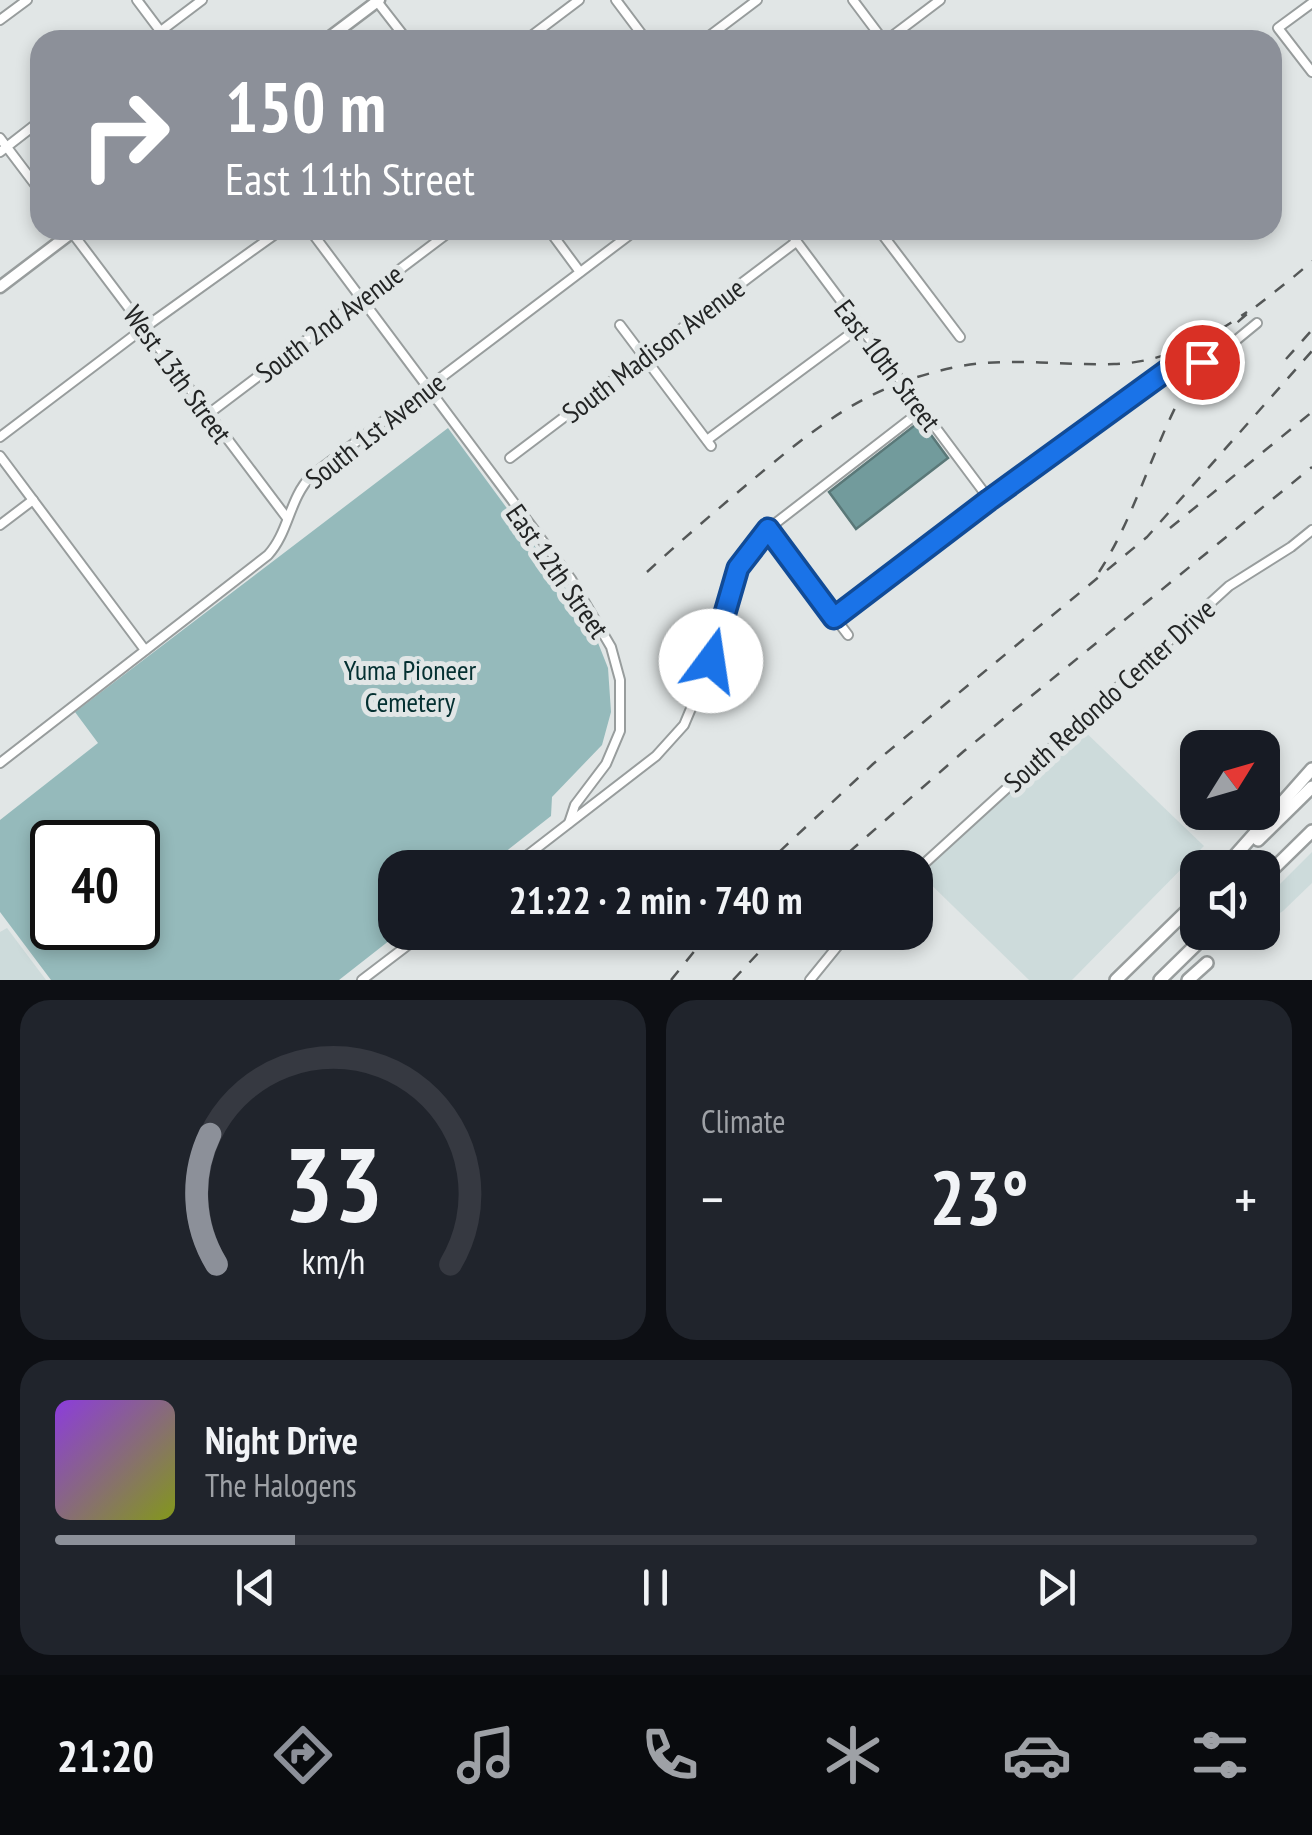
<!DOCTYPE html>
<meta charset="utf-8">
<style>
:root{--surface:#171b24;--page:#20242c;--text:#f1f3f6;--muted:#9ea1a6;--line:#363941;--accent:#8c9099}
body{margin:0;font-family:"PT Sans Narrow",sans-serif;background:var(--page);color:var(--text);height:100vh;display:flex;flex-direction:column;font-size:38px;white-space:nowrap}
*{box-sizing:border-box;margin:0}
p{font-size:32px;color:var(--muted)}
.icon{flex:none;width:55px;height:55px;fill:none;stroke:currentColor;stroke-width:2;stroke-linecap:round;stroke-linejoin:round}
.map{position:relative;height:980px;overflow:hidden}
.sheet{display:flex;flex-direction:column;gap:20px;padding:20px;background:#0d0f14;flex:1}
.sheet>*{flex:none}
.hud{position:absolute;left:30px;top:30px;width:1252px;height:210px;border-radius:30px;box-shadow:0 5px 15px #0003;background:#8c9099;color:#fff;overflow:hidden}
.needle{width:65px;rotate:53deg}
.fabs{position:absolute;left:1180px;top:730px;display:grid;gap:20px}
.fabs a{display:grid;place-items:center;width:100px;height:100px;border-radius:20px;background:var(--surface);box-shadow:0 5px 15px #0003;font-size:50px}
.speed{position:absolute;left:30px;top:820px;display:flex;gap:20px;font-size:50px;font-weight:700;text-align:center}
.speed>*{display:grid;place-content:center;width:130px;height:130px;border-radius:50%;background:var(--surface);box-shadow:0 5px 15px #0003;line-height:1}
.speed .limit{border:5px solid #111;border-radius:15px;background:#fff;color:#111}
.pin{position:absolute;display:grid;place-items:center;width:85px;height:85px;color:#fff;margin:-42px;border:5px solid #fff;border-radius:50%;box-shadow:0 2px 10px #0007}
.me{position:absolute;width:110px;margin:-55px;rotate:14deg;stroke-linejoin:round;filter:drop-shadow(0 0 8px #0008)}
.turn{display:flex;align-items:center;gap:35px;height:210px;padding:0 30px;font-size:45px}
.turn .icon{width:130px;height:130px;stroke-width:2.5}
.turn b{display:block;font-size:70px;line-height:85px}
.big{font-size:75px;font-weight:700;line-height:1.1}
.sheet .widget{flex:1;display:flex;flex-direction:column;justify-content:center;gap:15px;min-width:0;padding:0 35px;border-radius:30px;background:var(--page)}
.sheet .dial{align-items:center;gap:0}
.dial svg{height:260px;overflow:visible;fill:none;stroke:var(--line);stroke-width:7;stroke-linecap:round;text-anchor:middle}
.dial text{fill:var(--text);stroke:none}
.song{display:flex;align-items:center;gap:30px}
.cover{width:120px;height:120px;border-radius:15px;background:linear-gradient(135deg,hsl(270 70% 55%),hsl(70 70% 35%))}
.played{height:10px;border-radius:5px;background:linear-gradient(90deg,var(--accent) 20%,var(--line) 20%)}
.keys{display:flex;justify-content:space-around;direction:ltr}
.heat{display:flex;justify-content:space-between;align-items:center;font-size:55px;direction:ltr}
.sheet .tiles{flex:1;display:grid;gap:20px;grid-template-columns:1fr 1fr}
.widget:last-child{grid-column:span 2}
.trip{position:absolute;left:378px;top:850px;width:555px;height:100px;border-radius:30px;background:var(--surface);box-shadow:0 5px 15px #0003;font-weight:700;line-height:100px;text-align:center}
.tabs{display:flex;height:160px;justify-content:space-around;align-items:center;background:#090b0e;color:var(--muted)}
.tabs .icon{width:70px;height:70px}
.tabs .selected{color:var(--accent)}
.tabs b{font-size:45px;color:var(--text)}
.map>svg:first-child{display:block}
.built{fill:#cddbdb}
.green{fill:#95babb;fill-rule:evenodd}
.water{fill:#729b9c;stroke:#5a7878;stroke-width:2.5}
.lines{fill:none;stroke-linecap:round;stroke-linejoin:round}
.minor-casing{stroke:#989d9d;stroke-width:12}
.major-casing{stroke:#989d9d;stroke-width:15}
.highway-casing{stroke:#989d9d;stroke-width:16}
.minor{stroke:#fff;stroke-width:8}
.major{stroke:#fff;stroke-width:10}
.highway{stroke:#fff;stroke-width:11}
.rail{stroke:#545757;stroke-width:2.5;stroke-dasharray:12 12;stroke-linecap:butt}
.route-casing{stroke:#114b97;stroke-width:25}
.route{stroke:#1a73e8;stroke-width:18}
.labels{text-anchor:middle;dominant-baseline:central;stroke-width:10;stroke-linejoin:round;paint-order:stroke}
.street-label{font-size:28px;fill:#232525;stroke:#e1e6e6}
.park-label{font-size:28px;fill:#043031;stroke:#e1e6e6}
</style>
<div class="map">
<svg width="1312" height="980" viewBox="0 0 1312 980">
<rect width="100%" height="100%" fill="#e1e6e6"/>
<g class="built">
<polygon points="1077,724 1204,846 1072,980 1029,980 917,871"/>
<polygon points="1312,852 1312,883 1283,911 1263,924 1263,901"/>
<polygon points="7,928 46,980 0,980 0,932"/>
</g>
<path class="green" d="M448,428L589,620L608,668L611,712L602,745L552,797L551,816L486,867L395,868V932L399,933L339,980H51L0,912V820L98,743L75,712ZM52,842H138V928H52Z"/>
<polygon class="water" points="915,425 926,428 948,458 856,529 829,492"/>
<g class="lines">
<defs>
<g id="minor">
<polyline points="137,0 167,40"/>
<polyline points="376,0 407,40"/>
<polyline points="616,0 646,40"/>
<polyline points="853,0 883,40"/>
<polyline points="1312,3 1278,28 1312,72"/>
<polyline points="0,20 27,0"/>
<polyline points="149,40 202,0"/>
<polyline points="526,40 579,0"/>
<polyline points="704,40 757,0"/>
<polyline points="887,40 940,0"/>
<polyline points="0,138 40,191"/>
<polyline points="0,152 40,121"/>
<polyline points="70,230 287,518"/>
<polyline points="310,230 571,579 611,647 620,680 620,731 606,764 575,805 569,823"/>
<polyline points="549,230 580,272"/>
<polyline points="788,230 989,499"/>
<polyline points="879,230 960,337"/>
<polyline points="620,325 711,446"/>
<polyline points="207,415 452,230"/>
<polyline points="0,437 144,328 281,230"/>
<polyline points="707,440 861,326"/>
<polyline points="0,456 145,650"/>
<polyline points="510,458 796,242"/>
<polyline points="0,525 33,500"/>
<polyline points="768,529 848,635"/>
<polyline points="834,617 989,499 1172,367 1212,360 1257,323"/>
<path d="M0,763L268,555C289,532 289,499 311,476L636,230"/>
<polyline points="511,868 656,756 684,725 711,661 738,568 768,529 922,410"/>
<polyline points="915,872 1229,586 1291,547 1312,530"/>
<polyline points="362,980 425,932"/>
<polyline points="810,980 849,932"/>
</g>
<g id="major">
<polyline points="326,40 379,0"/>
<polyline points="0,287 75,230"/>
</g>
<g id="highway">
<polyline points="1258,840 1312,787"/>
<polyline points="1224,868 1312,769"/>
<polyline points="1262,880 1312,831"/>
<polyline points="1116,980 1198,900"/>
<polyline points="1160,980 1209,932"/>
<polyline points="1188,980 1207,963"/>
</g>
</defs>
<use href="#minor" class="minor-casing"/>
<use href="#major" class="major-casing"/>
<use href="#highway" class="highway-casing"/>
<use href="#minor" class="minor"/>
<use href="#major" class="major"/>
<use href="#highway" class="highway"/>
<g class="rail">
<polyline points="1286,359 1312,330"/>
<polyline points="1170,528 1312,412"/>
<path d="M647,572C686,536 727,501 768,467C833,414 876,383 961,366C1011,357 1064,366 1114,364C1163,363 1208,339 1247,312"/>
<path d="M1099,572C1141,508 1159,420 1204,359C1233,318 1275,295 1312,261"/>
<polyline points="762,868 873,764 1147,537 1312,351"/>
<polyline points="831,868 964,751 1312,467"/>
<polyline points="671,980 710,932"/>
<polyline points="733,980 778,932"/>
</g>
</g>
<g class="lines">
<defs>
<polyline id="route" points="711,661 738,568 768,529 834,618 989,500 1172,367 1202,362"/>
</defs>
<use href="#route" class="route-casing"/>
<use href="#route" class="route"/>
</g>
<g class="labels">
<g class="street-label">
<text transform="translate(329 323) rotate(-37)">South 2nd Avenue</text>
<text transform="translate(653 350) rotate(-37)">South Madison Avenue</text>
<text transform="translate(888 365) rotate(53)">East 10th Street</text>
<text transform="translate(178 374) rotate(54)">West 13th Street</text>
<text transform="translate(375 430) rotate(-38)">South 1st Avenue</text>
<text transform="translate(558 571) rotate(55)">East 12th Street</text>
<text transform="translate(1109 695) rotate(-42)">South Redondo Center Drive</text>
</g>
<g class="park-label">
<text x="410" y="669">Yuma Pioneer<tspan x="410" dy="32">Cemetery</tspan></text>
</g>
</g>
</svg>
<div class="fabs">
<a><svg class="needle" viewBox="-14 -14 28 28"><path d="M0-13l5 13h-10z" fill="#e53935"/><path d="M0 13l5-13h-10z" fill="#9ea1a6"/></svg></a>
<a><svg class="icon" aria-label="sound" viewBox="0 0 24 24"><path d="M4 9h4l5-4v14l-5-4H4zM17 9q2 3 0 6"/></svg></a>
</div>
<div class="speed"><div class="limit">40</div></div>
<div class="pin" style="left:1202px;top:362px;background:#d93025"><svg class="icon" aria-label="arrive" viewBox="0 0 24 24"><path d="M6 21V4h12l-3 4 3 4H6"/></svg></div>
<svg class="me" style="left:711px;top:661px" viewBox="-20 -20 40 40"><circle r="19" fill="#fff"/><path d="M0-13L10 11 0 6-10 11z" fill="#1a73e8"/></svg>
<div class="trip">21:22 · 2 min · 740 m</div>
<div class="hud">
<div class="turn"><svg class="icon" aria-label="right" viewBox="0 0 24 24"><path d="M7 20v-9h11M14 6l5 5-5 5"/></svg><div><b>150 m</b>East 11th Street</div></div>
</div>
</div>
<section class="sheet">
<div class="tiles">
<div class="widget dial"><svg viewBox="0 0 100 80">
<path d="M14 69A42 42 0 1 1 86 69"/>
<path d="M14 69A42 42 0 0 1 12 29" stroke="#8c9099"/>
<text x="50" y="56" font-size="32" font-weight="700">33</text>
<text x="50" y="72" font-size="11">km/h</text>
</svg></div>
<div class="widget"><p>Climate</p>
<div class="heat"><a>−</a><b class="big">23°</b><a>+</a></div>
</div>
<div class="widget">
<div class="song"><i class="cover"></i><div><b>Night Drive</b><p>The Halogens</p></div></div>
<div class="played"></div>
<div class="keys"><svg class="icon" aria-label="previous" viewBox="0 0 24 24"><path d="M18 5L8 12l10 7zM5 5v14"/></svg><svg class="icon" aria-label="pause" viewBox="0 0 24 24"><path d="M8 5v14M16 5v14"/></svg><svg class="icon" aria-label="next" viewBox="0 0 24 24"><path d="M6 5l10 7-10 7zM19 5v14"/></svg></div>
</div>
</div>
</section>
<nav class="tabs">
<b>21:20</b>
<svg class="icon selected" aria-label="directions" viewBox="0 0 24 24"><path d="M12 3l9 9-9 9-9-9zM9 14v-3h6M13 9l2 2-2 2"/></svg>
<svg class="icon" aria-label="music" viewBox="0 0 24 24"><path d="M9 18V5l10-2v13"/><circle cx="6" cy="18" r="3"/><circle cx="16" cy="16" r="3"/></svg>
<svg class="icon" aria-label="phone" viewBox="0 0 24 24"><path d="M5 4h4l2 5-3 2q2 4 5 5l2-3 5 2v4C11 20 4 13 5 4z"/></svg>
<svg class="icon" aria-label="climate" viewBox="0 0 24 24"><path d="M12 3v18M4 7l16 10M4 17L20 7"/></svg>
<svg class="icon" aria-label="car" viewBox="0 0 24 24"><path d="M5 17H2v-5l4-1 3-4h7l3 4 3 1v5h-3M9 17h6M6 11h13"/><circle cx="7" cy="17" r="2"/><circle cx="17" cy="17" r="2"/></svg>
<svg class="icon" aria-label="filters" viewBox="0 0 24 24"><path d="M4 7h16M4 17h16"/><circle cx="9" cy="7" r="2"/><circle cx="15" cy="17" r="2"/></svg>
</nav>
